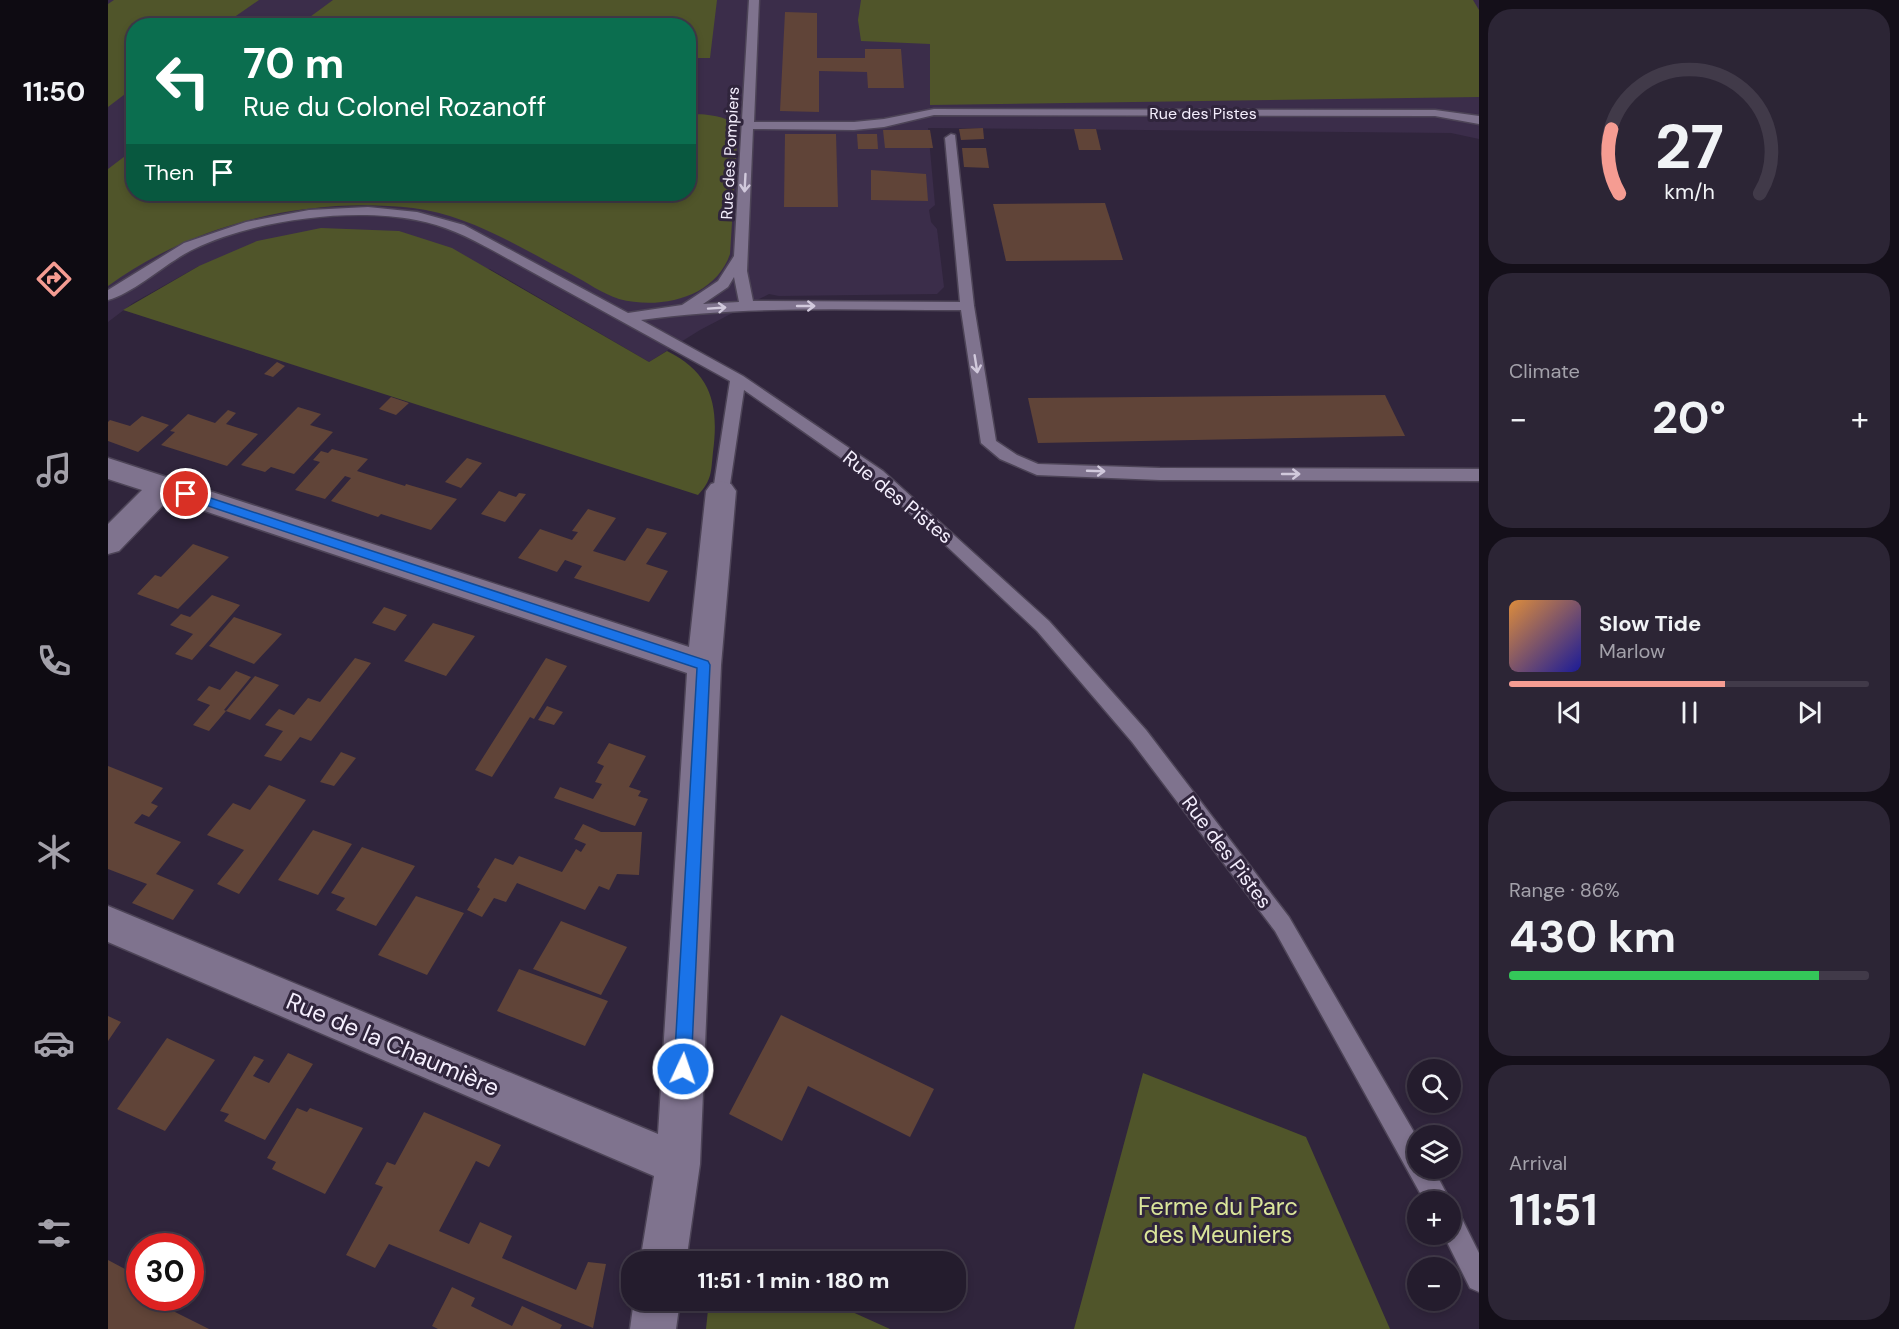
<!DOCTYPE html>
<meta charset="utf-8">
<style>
:root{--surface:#241c2d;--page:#2c2535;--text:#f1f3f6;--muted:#a3a1aa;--line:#413a49;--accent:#f59c92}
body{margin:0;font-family:"DM Sans",sans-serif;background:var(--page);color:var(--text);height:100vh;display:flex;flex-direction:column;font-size:22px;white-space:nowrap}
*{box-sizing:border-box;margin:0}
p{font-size:20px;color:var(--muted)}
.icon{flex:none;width:33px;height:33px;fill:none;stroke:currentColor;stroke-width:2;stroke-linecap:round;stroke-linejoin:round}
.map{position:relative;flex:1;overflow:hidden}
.side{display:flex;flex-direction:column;gap:9px;padding:9px;background:#140f19;width:420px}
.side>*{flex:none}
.banner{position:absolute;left:18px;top:18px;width:570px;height:183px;border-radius:24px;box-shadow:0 3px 9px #0003,0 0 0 2px var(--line);background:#0b6e4f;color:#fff;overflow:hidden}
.controls{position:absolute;left:1299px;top:1059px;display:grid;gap:12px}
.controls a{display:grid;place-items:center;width:54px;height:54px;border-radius:50%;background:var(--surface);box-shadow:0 3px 9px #0003,0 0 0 2px var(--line);font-size:30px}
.speed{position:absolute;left:18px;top:1233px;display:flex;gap:12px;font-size:30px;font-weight:700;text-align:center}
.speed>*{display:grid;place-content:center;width:78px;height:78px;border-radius:50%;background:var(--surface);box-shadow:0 3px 9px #0003,0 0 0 2px var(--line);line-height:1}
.speed .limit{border:9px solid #d22;background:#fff;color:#111}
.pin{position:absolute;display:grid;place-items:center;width:51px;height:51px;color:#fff;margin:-26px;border:3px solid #fff;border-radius:50%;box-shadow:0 2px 6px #0007}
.me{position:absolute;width:66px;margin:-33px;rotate:3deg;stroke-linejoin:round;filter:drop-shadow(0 0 4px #0008)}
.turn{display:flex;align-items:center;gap:21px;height:126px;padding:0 18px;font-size:27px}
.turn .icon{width:78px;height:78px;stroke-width:2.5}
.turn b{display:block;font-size:42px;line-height:51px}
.then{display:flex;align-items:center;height:57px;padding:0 18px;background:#0003;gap:12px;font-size:22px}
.big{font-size:45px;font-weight:700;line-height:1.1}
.side .widget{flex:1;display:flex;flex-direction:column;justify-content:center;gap:9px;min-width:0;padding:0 21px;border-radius:24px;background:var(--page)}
.side .dial{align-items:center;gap:0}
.dial svg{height:156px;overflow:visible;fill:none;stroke:var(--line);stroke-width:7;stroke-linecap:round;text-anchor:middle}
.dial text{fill:var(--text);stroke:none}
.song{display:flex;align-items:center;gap:18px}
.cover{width:72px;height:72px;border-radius:9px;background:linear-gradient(135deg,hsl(30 70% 55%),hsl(240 70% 35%))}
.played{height:6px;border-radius:3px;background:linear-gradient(90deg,var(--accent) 60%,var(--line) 60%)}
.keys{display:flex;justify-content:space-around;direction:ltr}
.heat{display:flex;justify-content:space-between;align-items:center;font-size:33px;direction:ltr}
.charge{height:9px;border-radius:4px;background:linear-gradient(90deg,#34c759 86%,var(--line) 0)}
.trip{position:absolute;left:513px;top:1251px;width:345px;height:60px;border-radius:24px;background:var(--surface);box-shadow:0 3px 9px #0003,0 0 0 2px var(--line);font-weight:700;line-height:60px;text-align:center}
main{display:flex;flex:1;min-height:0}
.dock{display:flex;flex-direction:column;width:108px;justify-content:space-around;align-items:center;background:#0e0b12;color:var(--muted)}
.dock .icon{width:42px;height:42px}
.dock .current{color:var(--accent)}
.dock b{font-size:27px;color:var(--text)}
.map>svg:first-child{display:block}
.built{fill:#3b2d4a;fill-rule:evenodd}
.green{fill:#50552a}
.building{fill:#604438}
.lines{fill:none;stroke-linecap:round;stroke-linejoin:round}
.service-casing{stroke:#4d4457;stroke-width:3}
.minor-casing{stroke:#4d4457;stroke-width:3}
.service{fill:#7f738e;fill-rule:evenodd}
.minor{fill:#7f738e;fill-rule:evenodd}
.oneway{stroke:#d1c9dc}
.route{fill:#1a73e8;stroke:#114b97;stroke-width:1.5}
.labels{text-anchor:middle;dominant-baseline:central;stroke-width:6;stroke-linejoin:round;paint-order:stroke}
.far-street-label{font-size:16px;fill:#f4eefd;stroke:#30253c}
.street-label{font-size:20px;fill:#f4eefd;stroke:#30253c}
.near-street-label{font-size:24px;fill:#f4eefd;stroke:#30253c}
.near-park-label{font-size:24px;fill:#dae59a;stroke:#30253c}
</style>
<main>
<nav class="dock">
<b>11:50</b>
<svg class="icon current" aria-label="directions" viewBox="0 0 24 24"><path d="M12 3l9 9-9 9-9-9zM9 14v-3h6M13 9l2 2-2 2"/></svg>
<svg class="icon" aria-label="music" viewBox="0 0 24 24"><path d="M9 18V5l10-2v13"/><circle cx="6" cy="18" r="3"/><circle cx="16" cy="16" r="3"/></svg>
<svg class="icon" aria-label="phone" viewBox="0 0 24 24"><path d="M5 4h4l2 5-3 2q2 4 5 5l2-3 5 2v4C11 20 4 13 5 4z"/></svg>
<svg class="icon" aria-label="climate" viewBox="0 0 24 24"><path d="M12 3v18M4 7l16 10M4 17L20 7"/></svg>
<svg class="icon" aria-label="car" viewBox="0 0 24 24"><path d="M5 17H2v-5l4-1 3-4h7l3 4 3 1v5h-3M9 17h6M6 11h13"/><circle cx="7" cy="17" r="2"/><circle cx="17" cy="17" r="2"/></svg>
<svg class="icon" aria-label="filters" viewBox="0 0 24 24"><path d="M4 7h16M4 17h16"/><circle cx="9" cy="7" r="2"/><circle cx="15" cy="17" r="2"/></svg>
</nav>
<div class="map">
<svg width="1371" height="1329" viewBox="0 0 1371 1329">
<rect width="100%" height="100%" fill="#30253c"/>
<path class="built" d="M0,0H1371V139L1343,133L820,128L827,205L821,210L823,222L829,229L836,287L829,294L671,296L661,294L592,330L541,362L382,269L91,266L25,303L0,322ZM26,26H580V194H26Z"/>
<g class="green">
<polygon points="6,0 151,0 115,25 26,26 25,88 0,107 0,4"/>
<polygon points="225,0 609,0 602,58 581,58 580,26 191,25"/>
<polygon points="753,0 1365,0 1371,10 1371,97 822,105 822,44 753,41 750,20"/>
<path d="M581,114C596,114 619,115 630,127L622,254C607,298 552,310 511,299C495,294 478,282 463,274C413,248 362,215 305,208C199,196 87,223 0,286V169L25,150L26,194H580Z"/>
<path d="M213,228L291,231L344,248L541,362L559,351C604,373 611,406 605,452C603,472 604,480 590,495L15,310L91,266L149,241Z"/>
<polygon points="1035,1073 1198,1137 1282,1329 966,1329"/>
<polygon points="601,1300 720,1301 782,1329 598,1329"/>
</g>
<g class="building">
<polygon points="677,12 709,13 709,58 757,58 757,49 793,49 796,88 760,88 759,72 711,71 711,112 672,111"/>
<polygon points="875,128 876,139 853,140 851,129"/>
<polygon points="966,129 988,129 993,150 971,150"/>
<polygon points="775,130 822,130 825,148 777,148"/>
<polygon points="677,134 728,134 730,207 676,207"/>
<polygon points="749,134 769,134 770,149 750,149"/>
<polygon points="854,148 878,148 881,168 856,167"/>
<polygon points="763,170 818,174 820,201 763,200"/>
<polygon points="997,203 1015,260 898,261 885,204"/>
<polygon points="169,362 177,366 165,377 156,374"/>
<polygon points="1277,395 1297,436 930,443 920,398"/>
<polygon points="283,397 301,403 288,415 271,409"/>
<polygon points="190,407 213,414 202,425 225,432 186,474 163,467 157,472 133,465"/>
<polygon points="120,410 128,413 118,424 150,434 119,466 53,445 67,432 62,431 80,414 107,423"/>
<polygon points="34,416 61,425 30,452 0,441 0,422 2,420 22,426"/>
<polygon points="224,449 260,459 249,471 297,486 298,484 349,499 323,530 273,514 270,517 223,501 243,478 237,476 217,499 187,490 212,462 205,460 213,451 220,453"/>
<polygon points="359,458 374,463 353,488 337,482"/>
<polygon points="391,491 408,497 411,493 418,494 397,522 373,514"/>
<polygon points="480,509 508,518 485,551 517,561 539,528 559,533 538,564 560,571 541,602 466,578 474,566 457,560 449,572 410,558 432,529 464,540 470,532 464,531"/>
<polygon points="85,544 121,557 70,609 29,594 47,575 53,577"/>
<polygon points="104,595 132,605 84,660 67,654 85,634 62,625 73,614 82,617"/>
<polygon points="276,607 299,615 287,631 264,623"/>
<polygon points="126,617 174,634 146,664 101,646"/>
<polygon points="325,623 367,636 338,676 296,661"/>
<polygon points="247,658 263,663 203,741 192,737 173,761 156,756 175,731 157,725 171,709 186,715 200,698 212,702"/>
<polygon points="438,658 459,666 426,719 422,717 384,777 367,770"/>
<polygon points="128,671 143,677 116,710 118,711 101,731 85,725 102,705 89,700 101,686 112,690"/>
<polygon points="147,676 171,685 142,720 118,711"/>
<polygon points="439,706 455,712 446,725 430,720"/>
<polygon points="501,743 538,756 521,787 533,791 530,796 540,799 527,826 446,798 452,787 485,799 494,784 487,782 496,766 489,763"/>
<polygon points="233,752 248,758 226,786 212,782"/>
<polygon points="0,766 55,788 43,803 50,806 41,817 34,814 26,823 73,842 48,874 86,890 65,920 24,903 39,884 0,869"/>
<polygon points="161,785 198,800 131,894 109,884 136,850 99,835 125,803 142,810"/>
<polygon points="475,824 493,832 534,832 531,875 509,874 501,890 491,886 477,910 409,883 398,902 386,898 374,917 359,910 372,889 369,887 387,858 405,865 411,856 454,872 468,849 473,852 478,844 466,839"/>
<polygon points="205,830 244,844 210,895 170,880"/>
<polygon points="254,847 307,866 268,926 228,910 237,898 223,893"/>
<polygon points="308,896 356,913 319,975 270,955"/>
<polygon points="453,921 519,947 493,995 425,969"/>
<polygon points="411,969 500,1001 477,1046 389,1011"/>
<polygon points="673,1015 826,1089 802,1137 700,1086 674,1141 621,1114"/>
<polygon points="0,1016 13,1022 0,1041"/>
<polygon points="59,1038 107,1060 57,1131 9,1109"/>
<polygon points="180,1053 205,1064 157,1140 116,1121 121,1114 112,1111 146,1056 156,1060 145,1076 161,1083"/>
<polygon points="189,1108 199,1112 202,1108 255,1128 217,1194 164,1169 168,1162 159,1158"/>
<polygon points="316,1112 393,1145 381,1167 368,1161 331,1231 361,1244 372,1222 404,1236 394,1258 468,1290 480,1262 498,1264 485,1328 281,1244 267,1268 238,1255 275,1187 267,1184 279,1162 287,1165"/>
<polygon points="0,1260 32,1277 32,1298 58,1298 53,1305 101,1329 0,1329"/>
<polygon points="344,1287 367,1298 363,1306 404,1326 414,1306 454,1325 452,1329 330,1329 324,1326"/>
</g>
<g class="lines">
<defs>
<g id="service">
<path d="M641,0H651L646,122H746L776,119L826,109L1327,110L1371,116V124L1327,116L826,115L776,127L746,130L645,129L639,271L645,301L852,302L837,138L843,134L847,135L866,306L888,441L909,455L930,464L1052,468L1371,469V481L1052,480L929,475L892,459L873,443L853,310C746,310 639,305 533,320L635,376L775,471L941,621L1038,730L1181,917L1310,1139V1168H1325L1343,1202L1342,1203V1202H1317L1167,931L1024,742L929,631L829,537L763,479L636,390L621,491L619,495H607L605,491L622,381L384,250C360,237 336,225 308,220C243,207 146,220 86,249C60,261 25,294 0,300V290L76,243L138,222L201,210L260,207L309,212L356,225L520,313L574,305L610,281L626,256ZM626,277L631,302L595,304L620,287Z"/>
<polygon points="1342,1210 1351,1213 1371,1253 1371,1292 1362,1288 1335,1234 1342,1234"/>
</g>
<g id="minor">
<polygon points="0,458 581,647 598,491 603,484 613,481 623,484 628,491 613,665 592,1164 578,1262 532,1262 546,1176 0,942 0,906 550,1134 579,673 61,499 11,551 0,554 0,524 34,490 0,479"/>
<polygon points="526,1300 572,1300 568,1329 522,1329"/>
</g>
</defs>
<use href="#service" class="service-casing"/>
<use href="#minor" class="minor-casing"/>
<use href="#service" class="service"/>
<use href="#minor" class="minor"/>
</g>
<defs><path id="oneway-shaft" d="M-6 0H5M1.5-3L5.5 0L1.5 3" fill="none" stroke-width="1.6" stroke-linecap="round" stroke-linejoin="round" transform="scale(1.5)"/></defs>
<g class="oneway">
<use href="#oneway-shaft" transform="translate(637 183) rotate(93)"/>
<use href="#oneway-shaft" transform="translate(698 306)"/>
<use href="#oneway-shaft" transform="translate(609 308) rotate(-4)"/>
<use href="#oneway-shaft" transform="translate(868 364) rotate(81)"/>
<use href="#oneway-shaft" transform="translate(988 471) rotate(2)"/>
<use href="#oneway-shaft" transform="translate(1183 474)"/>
</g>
<polygon class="route" points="78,490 600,661 602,665 583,1069 581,1075 575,1078 569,1075 566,1069 589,668 73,497 73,491"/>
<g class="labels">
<g class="far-street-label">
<text x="1095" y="113">Rue des Pistes</text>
<text transform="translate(622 153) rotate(-87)">Rue des Pompiers</text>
</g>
<g class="street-label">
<text transform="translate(790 497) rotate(39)">Rue des Pistes</text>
<text transform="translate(1119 852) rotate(53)">Rue des Pistes</text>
</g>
<g class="near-street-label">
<text transform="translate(285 1044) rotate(23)">Rue de la Chaumière</text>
</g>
<g class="near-park-label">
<text x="1110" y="1206">Ferme du Parc<tspan x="1110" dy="28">des Meuniers</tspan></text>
</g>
</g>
</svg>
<div class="controls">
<a><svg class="icon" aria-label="search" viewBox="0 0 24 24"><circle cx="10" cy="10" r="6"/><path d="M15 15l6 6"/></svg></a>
<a><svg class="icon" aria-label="layers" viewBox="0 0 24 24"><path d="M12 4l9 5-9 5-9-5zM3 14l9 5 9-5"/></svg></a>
<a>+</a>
<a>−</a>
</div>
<div class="speed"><div class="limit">30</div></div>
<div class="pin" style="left:78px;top:494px;background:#d93025"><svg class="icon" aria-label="arrive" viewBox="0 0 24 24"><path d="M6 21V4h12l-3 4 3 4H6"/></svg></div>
<svg class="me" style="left:575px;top:1069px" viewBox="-20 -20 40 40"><circle r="17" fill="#1a73e8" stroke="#fff" stroke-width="3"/><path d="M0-11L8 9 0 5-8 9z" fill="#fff"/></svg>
<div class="trip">11:51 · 1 min · 180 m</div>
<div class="banner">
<div class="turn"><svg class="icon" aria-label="left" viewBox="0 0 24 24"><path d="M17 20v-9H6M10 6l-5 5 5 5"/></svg><div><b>70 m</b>Rue du Colonel Rozanoff</div></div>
<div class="then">Then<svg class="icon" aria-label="arrive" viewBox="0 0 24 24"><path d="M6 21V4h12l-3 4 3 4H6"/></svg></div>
</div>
</div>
<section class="side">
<div class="widget dial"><svg viewBox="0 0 100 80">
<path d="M14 69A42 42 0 1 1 86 69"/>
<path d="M14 69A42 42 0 0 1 10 36" stroke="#f59c92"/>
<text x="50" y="56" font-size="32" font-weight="700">27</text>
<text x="50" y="72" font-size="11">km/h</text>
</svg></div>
<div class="widget"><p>Climate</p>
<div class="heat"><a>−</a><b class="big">20°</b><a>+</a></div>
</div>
<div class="widget">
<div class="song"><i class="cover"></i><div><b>Slow Tide</b><p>Marlow</p></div></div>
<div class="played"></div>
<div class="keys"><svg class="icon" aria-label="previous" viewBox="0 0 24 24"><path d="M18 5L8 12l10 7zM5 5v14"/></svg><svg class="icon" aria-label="pause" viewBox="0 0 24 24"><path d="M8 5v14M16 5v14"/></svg><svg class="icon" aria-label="next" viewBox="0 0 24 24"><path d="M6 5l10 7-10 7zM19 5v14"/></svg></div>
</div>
<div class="widget"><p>Range · 86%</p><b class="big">430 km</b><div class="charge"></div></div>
<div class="widget"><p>Arrival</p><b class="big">11:51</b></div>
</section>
</main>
